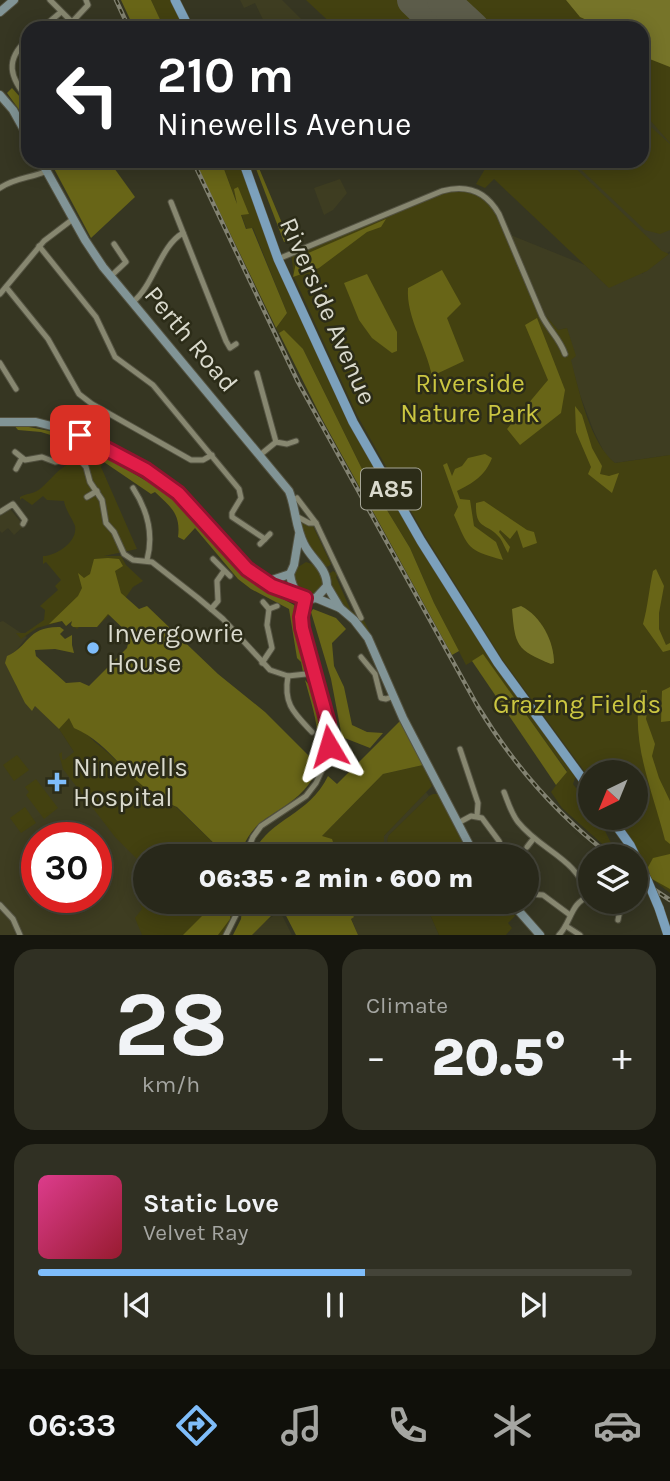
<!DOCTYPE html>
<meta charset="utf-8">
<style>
:root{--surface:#28281a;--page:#303023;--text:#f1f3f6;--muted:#a5a6a2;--line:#444439;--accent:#7fbdfa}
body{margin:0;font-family:Karla,sans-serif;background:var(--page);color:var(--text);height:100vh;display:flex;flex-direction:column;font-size:26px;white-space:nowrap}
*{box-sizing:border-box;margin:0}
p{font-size:23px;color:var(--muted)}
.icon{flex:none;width:38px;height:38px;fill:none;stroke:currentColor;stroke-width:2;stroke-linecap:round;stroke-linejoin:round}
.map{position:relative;height:935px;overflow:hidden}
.side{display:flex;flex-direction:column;gap:14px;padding:14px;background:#16160e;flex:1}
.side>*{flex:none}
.guide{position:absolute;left:21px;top:21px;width:628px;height:147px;border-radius:21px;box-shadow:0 4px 18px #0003,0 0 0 2px var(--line);background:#202124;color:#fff;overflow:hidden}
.needle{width:46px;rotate:223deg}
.buttons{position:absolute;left:578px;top:760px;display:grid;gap:14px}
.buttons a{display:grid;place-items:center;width:70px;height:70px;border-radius:50%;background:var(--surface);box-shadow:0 4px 18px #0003,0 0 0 2px var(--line);font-size:35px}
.speed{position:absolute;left:21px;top:822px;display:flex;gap:14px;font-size:35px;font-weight:700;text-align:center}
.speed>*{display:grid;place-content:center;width:91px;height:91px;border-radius:50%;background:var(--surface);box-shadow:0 4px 18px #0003,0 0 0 2px var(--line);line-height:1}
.speed .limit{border:10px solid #d22;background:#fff;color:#111}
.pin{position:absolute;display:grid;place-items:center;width:60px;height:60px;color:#fff;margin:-30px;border-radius:14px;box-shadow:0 4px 10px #0006}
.me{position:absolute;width:77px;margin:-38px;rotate:353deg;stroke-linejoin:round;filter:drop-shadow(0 0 5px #0008)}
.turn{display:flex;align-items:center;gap:24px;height:147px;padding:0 21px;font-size:32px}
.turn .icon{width:91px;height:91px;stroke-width:2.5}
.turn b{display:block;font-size:49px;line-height:60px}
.big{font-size:52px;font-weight:800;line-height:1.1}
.side .widget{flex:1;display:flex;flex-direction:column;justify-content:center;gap:10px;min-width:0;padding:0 24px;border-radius:21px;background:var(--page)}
.side .dial{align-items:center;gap:0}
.dial b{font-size:91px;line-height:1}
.song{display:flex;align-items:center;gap:21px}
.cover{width:84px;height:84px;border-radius:10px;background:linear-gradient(135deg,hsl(330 70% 55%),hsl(350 70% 35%))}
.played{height:7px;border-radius:4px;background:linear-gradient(90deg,var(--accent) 55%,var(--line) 55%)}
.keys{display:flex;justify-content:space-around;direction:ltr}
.heat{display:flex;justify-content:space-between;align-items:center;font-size:38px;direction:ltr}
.side .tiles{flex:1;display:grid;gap:14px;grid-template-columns:1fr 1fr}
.widget:last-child{grid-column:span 2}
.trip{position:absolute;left:133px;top:844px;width:406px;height:70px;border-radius:35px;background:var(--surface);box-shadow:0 4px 18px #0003,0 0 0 2px var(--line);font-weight:800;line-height:70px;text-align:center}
.dock{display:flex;height:112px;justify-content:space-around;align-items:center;background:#10100a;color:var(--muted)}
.dock .icon{width:49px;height:49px}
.dock .on{color:var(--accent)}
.dock b{font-size:32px;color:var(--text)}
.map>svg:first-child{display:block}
.built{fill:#3e3d21;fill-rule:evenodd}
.green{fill:#434110}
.forest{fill:#686517}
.water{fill:#767429}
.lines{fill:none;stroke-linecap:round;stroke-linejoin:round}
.runway{stroke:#5c5c4a;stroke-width:32}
.street-casing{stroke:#535241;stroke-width:7}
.secondary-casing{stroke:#535241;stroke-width:10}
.primary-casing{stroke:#535241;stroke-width:10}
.street{stroke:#878770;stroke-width:5}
.secondary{stroke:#819496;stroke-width:8}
.primary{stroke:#7ca1bc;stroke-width:9}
.rail-casing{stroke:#828271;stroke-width:4.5}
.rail{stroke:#2c2c18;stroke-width:2;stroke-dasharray:5;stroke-linecap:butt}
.primary-bridge-casing{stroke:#535241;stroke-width:10;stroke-linecap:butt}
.primary-bridge{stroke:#7ca1bc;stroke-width:9}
.route-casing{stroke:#92132f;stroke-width:18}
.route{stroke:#e11d48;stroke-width:12}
.poi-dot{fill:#7fbdfa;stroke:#2c2c18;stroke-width:2.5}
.labels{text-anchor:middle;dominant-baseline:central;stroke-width:5;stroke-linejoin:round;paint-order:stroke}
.shield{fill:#2c2c18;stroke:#a6a697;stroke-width:2}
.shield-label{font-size:24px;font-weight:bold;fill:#dadacd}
.street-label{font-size:26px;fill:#dadacd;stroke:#2c2c18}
.park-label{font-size:26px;fill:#cbc641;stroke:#2c2c18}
.poi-label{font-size:26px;fill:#dadacd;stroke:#2c2c18;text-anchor:start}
</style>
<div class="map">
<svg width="670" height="935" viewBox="0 0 670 935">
<rect width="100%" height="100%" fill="#363622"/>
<g class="built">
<polygon points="240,0 282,0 310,28 267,28 255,3 244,8"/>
<polygon points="642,86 670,112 670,251 642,274 670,253 670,455 615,463 606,456 594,432 580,395 570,360 567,328 558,330 547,317 542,316 508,234 585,265 609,288 481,161 642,161"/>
<polygon points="340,179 347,193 333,210 324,215 314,188"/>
<polygon points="10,509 24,526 14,535 8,528 2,533 0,531 0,516"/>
<path d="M3,621L27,637L13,654L16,686L33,710L35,705L59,729L74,752L227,856H145V901H238L237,913L222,935H0V622ZM37,838H96V898H37Z"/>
<polygon points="426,792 429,796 389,835 387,844 397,856 391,856 384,846 384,836"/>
<polygon points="342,901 371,901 375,904 381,901 424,901 439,935 358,935 346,906"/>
<polygon points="280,911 292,935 245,935 248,934"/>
</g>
<g class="green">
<polygon points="151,0 172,0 185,28 164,28"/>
<polygon points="306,0 403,0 407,4 412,0 443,28 336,28"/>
<polygon points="445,0 670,0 670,143 642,111 642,28 475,28"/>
<polygon points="642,119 670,144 670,230 660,234 645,230 572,161 642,161"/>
<polygon points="221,161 238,161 375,469 576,775 573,784 590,806 590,817 598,817 612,845 610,851 562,808 551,792 567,771 483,655 466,665 434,603 410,548 362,469 303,349 284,331 279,333 276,328 287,313 253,228 247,230"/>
<polygon points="477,161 568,161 662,251 669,254 647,271 609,288 494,179 485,188 476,184 485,169"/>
<path d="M461,188L492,201L542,316L547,317L558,330L567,328L576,356L571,360C579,391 590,443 615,463L670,455V893L652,879L633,841L617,817H635V772H590V779L502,659L425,536L357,415L294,277L291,253L442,191Z"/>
<path d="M87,450L103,462L101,467L137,549L104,556H121L126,565L143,581L133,587L124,600L97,627L81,625L77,629L71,625L72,621L66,626L62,621L37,628L21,639L16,633H25L44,620L45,610L40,606L58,590L55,586L61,580L46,562L43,564V556C56,556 78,542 75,526C73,520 65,509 64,501L47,500L43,496L32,505L22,498L20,500V497C27,493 34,494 40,489C51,480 58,468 71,463L77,465L87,456Z"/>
<path d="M300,522L313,526L331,564L329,566L326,567C312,552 305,541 300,522Z"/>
<path d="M306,562C324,566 329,587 312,596L299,591L293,576L295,569Z"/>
<path d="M333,571L338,574L336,577L351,611L355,613L358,618L363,619L371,634C350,621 334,598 329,574Z"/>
<path d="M69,717L78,730C87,732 89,737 96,743C120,761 135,784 163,795L165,802L176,807L227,856H145V901H236L230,923L222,935H142L135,918L142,909L135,889L141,882L137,859L115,837L63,769L59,754L62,752V759L64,760L74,752L59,729Z"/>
<polygon points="17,755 29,770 14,781 3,765"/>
<polygon points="423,765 432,786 384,836 384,846 391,856 324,854 321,837 383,774"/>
<polygon points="36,779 58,808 44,819 26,795 29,792 25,787"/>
<path d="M433,794H438L469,856H397C391,849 384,845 389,835L429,796Z"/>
<polygon points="25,807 36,823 21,833 10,818"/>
<polygon points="424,901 504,901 515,916 508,923 512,928 506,935 439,935"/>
</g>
<g class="forest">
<polygon points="121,0 151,0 164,28 134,28"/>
<polygon points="12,88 28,106 28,122 7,93"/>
<polygon points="50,161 109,161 135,197 91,238"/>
<polygon points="195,161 221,161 237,204 234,189 238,187 249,214 241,215 246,229 252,228 287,313 276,328"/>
<polygon points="253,161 256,161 289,240 284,242"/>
<polygon points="386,219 381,227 367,232 319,268 293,277 297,258"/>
<path d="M442,270L461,304L447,318L464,361L432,376C426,346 406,317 408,288Z"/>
<polygon points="367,274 397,332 397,351 392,353 372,338 359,320 344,283"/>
<polygon points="537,318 565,390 561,413 520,445 507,429 548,380 525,325"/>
<polygon points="284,330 303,349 362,469 410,548 434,603 459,651 452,655 322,419 279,333"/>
<polygon points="575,406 582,415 592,448 602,466 600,474 609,476 619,473 612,493 588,474 591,467 576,432"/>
<path d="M13,424L55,432L78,441L155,486L182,507L236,568L263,588L294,605L307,667L303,672L301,662L297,658L289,609L251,589L238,579L195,528L184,540L178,537C181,514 171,507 155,492L151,494L76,443L41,432L18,430Z"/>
<path d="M485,454L492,458C485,476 473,483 457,491L460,499L470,500L474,526L496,542L503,560C467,550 469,549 454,515L458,507L443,465L447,463L452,476L455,469L462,466L468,458Z"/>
<path d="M484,501L527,530L534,532L537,543L523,548L517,530L510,539L500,530L499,532L510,547L508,553C505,549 503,542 500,538C487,522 475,531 476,503Z"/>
<path d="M108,558L119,559L123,566L115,571L121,593L139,609L147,606L218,674L265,712L315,762C323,734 312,707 305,680L310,686C323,736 335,772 285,806C259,823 251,826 239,856H227L177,807L165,802L163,795C157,793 148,790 143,786C119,767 105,741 74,728L69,718L59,729L35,706L32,711L25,703L5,663L7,656C29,647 27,626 60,627L64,630L60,634L65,639L72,635V645L74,653L55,649L35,650L36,656L66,683L80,682L89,686L127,648L130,635L108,614L97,627H73L71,625L72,621L66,626L62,621L49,624L78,596L82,588L78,573L84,578L90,574L94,559Z"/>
<path d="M656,569L664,586L659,613V629L666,645L670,643V650L663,652L643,624C648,606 649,589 653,571Z"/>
<polygon points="313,609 336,618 346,629 332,643 334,666 344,687 352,725 367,732 383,733 370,748 342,737 331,679 311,612"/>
<polygon points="483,654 567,772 556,785 472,661"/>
<polygon points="670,687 670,721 661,722 662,691"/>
<path d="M641,690H647L648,707L646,719L655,744L652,756L659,778L670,801V844L665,840C653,792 629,739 641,690Z"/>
<path d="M401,720L423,765L383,774L322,836L332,839L334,845L330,853L323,856H252C268,818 308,817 328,776L337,784Z"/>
<polygon points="670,854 670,889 652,879 647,869 653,858"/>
<polygon points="243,901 338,901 342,907 346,906 354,917 351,919 358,935 296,935 281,906 252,935 233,935 241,919"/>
<polygon points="211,907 213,910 231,909 230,919 218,935 183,935"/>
</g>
<g class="water">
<polygon points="566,0 670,0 670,67 642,56 642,28 604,28 580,17"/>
<path d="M521,606C541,616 554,641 554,663L551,664C516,650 515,645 512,609Z"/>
</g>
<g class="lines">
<g class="runway">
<polyline points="413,0 442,28"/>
<polyline points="443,0 473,28"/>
</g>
<defs>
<g id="street">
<polyline points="50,0 78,28"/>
<polyline points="53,19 60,28"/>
<polyline points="73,21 88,5 86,0"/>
<polyline points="42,28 61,12"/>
<path d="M28,39C4,60 10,78 28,99"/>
<path d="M0,188C14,178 31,178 47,171"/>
<polyline points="171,202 226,341 230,348 236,344"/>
<polyline points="39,246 96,317 115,357 153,385 239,489 241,498 232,513 232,517 265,539"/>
<path d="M278,259L442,191C467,184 486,191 499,214L542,316C549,330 560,339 565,354"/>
<polyline points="111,276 126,262 114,244"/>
<polyline points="6,287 48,339 79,394 92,404 191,460 203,460 212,455"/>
<polyline points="0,294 44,241 73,219"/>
<path d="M133,302C154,285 160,246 183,233"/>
<polyline points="0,363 16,389"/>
<polyline points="257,373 276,442 287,444 296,441"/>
<polyline points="15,452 25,460 42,457 55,462 74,458 80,460 86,467 90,482 102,500 106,523 114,532 124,554 133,560 152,562 198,598 223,619 270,670 288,676 315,673"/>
<polyline points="260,455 276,442"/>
<polyline points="16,469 22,458"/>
<path d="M133,488C148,511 154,534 147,560"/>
<polyline points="87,497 97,491"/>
<polyline points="297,498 316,523 361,618"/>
<polyline points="0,512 13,504 25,520 23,524"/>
<polyline points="296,516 309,523 316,523"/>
<polyline points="260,544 270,534"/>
<polyline points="213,559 230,576"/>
<polyline points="263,602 269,609 277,606"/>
<polyline points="211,609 218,601 217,581 224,571"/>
<polyline points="361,657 375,674 381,698 386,699 394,696"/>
<polyline points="262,663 272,648 267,625 269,609"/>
<path d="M288,676C283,704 294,713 312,732"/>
<polyline points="460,749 478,803 477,816"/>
<path d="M504,792C508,802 511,813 518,822C541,851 577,858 588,896"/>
<polyline points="458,823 471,816 482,818 499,841 505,856"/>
<polyline points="527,847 534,838"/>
<polyline points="245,856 253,837 261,826 306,796 316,783 324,766 329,746 328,723 302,622 305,598"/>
<polyline points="528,894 543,895 570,915"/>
<polyline points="608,901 620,910"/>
<polyline points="0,905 13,919 20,935"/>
<polyline points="618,920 620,910 625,905"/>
<polyline points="566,926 580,935"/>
<polyline points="226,935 237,913 238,901"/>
<path d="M559,935C572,921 570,903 590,896"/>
</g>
<g id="secondary">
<polyline points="0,12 14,0"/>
<polyline points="0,95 13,110 28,137"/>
<path d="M41,161L85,240L103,267L289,491C296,508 295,527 304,544C311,559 327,567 327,586L316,598"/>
<polyline points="0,422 36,422 67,430 146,470 178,493 247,569 272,585 299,596"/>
<path d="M299,535L294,565L290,574C292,588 299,603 316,598L340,608L354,620L368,638L403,718L475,856"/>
<polyline points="266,582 290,574"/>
<polyline points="327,586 340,608"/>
<polyline points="510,901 540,935"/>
</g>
<g id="primary">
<polyline points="175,0 189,28"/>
<polyline points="243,161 278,259 353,422 421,541 498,663 590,789"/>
<polyline points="610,817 630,845 648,882"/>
<polyline points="659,908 668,935"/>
</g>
</defs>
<use href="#street" class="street-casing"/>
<use href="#secondary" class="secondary-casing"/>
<use href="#primary" class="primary-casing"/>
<use href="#street" class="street"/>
<use href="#secondary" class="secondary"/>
<use href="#primary" class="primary"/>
<defs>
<g id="rail">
<polyline points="116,0 129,28"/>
<path d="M193,161L298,382L477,705C512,763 557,815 611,856"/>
<polyline points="635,877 670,900"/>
</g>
</defs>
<use href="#rail" class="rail-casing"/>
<use href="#rail" class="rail"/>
<defs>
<polyline id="primary-bridge" points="648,882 659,908"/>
</defs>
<use href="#primary-bridge" class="primary-bridge-casing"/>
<use href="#primary-bridge" class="primary-bridge"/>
</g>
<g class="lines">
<defs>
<polyline id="route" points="80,435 146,470 178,493 247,569 272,586 305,598 301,617 302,628 328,723 329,746"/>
</defs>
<use href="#route" class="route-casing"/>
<use href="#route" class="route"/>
</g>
<g class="poi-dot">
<circle cx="93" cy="648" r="7"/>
<path d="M53.5 771.5h7v7h7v7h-7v7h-7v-7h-7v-7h7z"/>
</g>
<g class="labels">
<rect class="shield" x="361" y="468.5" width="60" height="41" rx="5"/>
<g class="shield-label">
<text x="391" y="489">A85</text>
</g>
<g class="street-label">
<text transform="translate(328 311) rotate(66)">Riverside Avenue</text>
<text transform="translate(191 339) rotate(50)">Perth Road</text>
</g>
<g class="park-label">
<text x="470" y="383">Riverside<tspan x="470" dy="30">Nature Park</tspan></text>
<text x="577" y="704">Grazing Fields</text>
</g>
<g class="poi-label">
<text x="107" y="633">Invergowrie<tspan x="107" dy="30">House</tspan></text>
<text x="73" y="767">Ninewells<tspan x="73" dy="30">Hospital</tspan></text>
</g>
</g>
</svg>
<div class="buttons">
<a><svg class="needle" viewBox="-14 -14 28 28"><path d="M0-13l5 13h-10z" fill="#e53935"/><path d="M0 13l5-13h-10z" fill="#a5a6a2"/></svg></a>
<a><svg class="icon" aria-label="layers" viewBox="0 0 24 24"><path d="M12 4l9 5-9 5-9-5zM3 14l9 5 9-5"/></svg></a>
</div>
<div class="speed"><div class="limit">30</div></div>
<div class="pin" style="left:80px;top:435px;background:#d93025"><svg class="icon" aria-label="arrive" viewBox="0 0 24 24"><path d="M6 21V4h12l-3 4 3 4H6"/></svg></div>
<svg class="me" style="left:329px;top:746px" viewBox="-20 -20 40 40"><path d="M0-17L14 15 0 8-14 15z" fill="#e11d48" stroke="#fff" stroke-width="4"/></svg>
<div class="trip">06:35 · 2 min · 600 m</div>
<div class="guide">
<div class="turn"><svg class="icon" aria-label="left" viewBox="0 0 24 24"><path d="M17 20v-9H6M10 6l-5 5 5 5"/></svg><div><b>210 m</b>Ninewells Avenue</div></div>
</div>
</div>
<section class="side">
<div class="tiles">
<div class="widget dial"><b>28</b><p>km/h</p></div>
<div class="widget"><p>Climate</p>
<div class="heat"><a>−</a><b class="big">20.5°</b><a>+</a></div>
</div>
<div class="widget">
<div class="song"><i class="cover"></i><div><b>Static Love</b><p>Velvet Ray</p></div></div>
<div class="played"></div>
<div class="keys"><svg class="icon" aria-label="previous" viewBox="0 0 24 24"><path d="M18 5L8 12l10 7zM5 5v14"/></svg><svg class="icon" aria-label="pause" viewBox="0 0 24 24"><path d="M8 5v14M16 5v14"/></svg><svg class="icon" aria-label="next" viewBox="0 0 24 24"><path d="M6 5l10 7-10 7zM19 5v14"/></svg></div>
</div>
</div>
</section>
<nav class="dock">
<b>06:33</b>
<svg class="icon on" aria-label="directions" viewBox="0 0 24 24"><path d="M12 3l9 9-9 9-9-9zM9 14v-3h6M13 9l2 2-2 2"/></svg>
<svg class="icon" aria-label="music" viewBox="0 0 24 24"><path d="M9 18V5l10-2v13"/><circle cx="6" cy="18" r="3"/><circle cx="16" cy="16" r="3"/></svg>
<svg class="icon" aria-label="phone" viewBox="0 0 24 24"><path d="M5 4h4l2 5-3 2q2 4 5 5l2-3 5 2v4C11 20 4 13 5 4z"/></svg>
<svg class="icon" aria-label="climate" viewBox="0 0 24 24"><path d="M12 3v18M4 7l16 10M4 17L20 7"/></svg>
<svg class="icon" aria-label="car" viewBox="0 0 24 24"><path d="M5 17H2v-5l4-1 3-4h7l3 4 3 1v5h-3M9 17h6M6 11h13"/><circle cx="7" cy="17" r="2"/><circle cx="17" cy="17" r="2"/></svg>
</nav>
